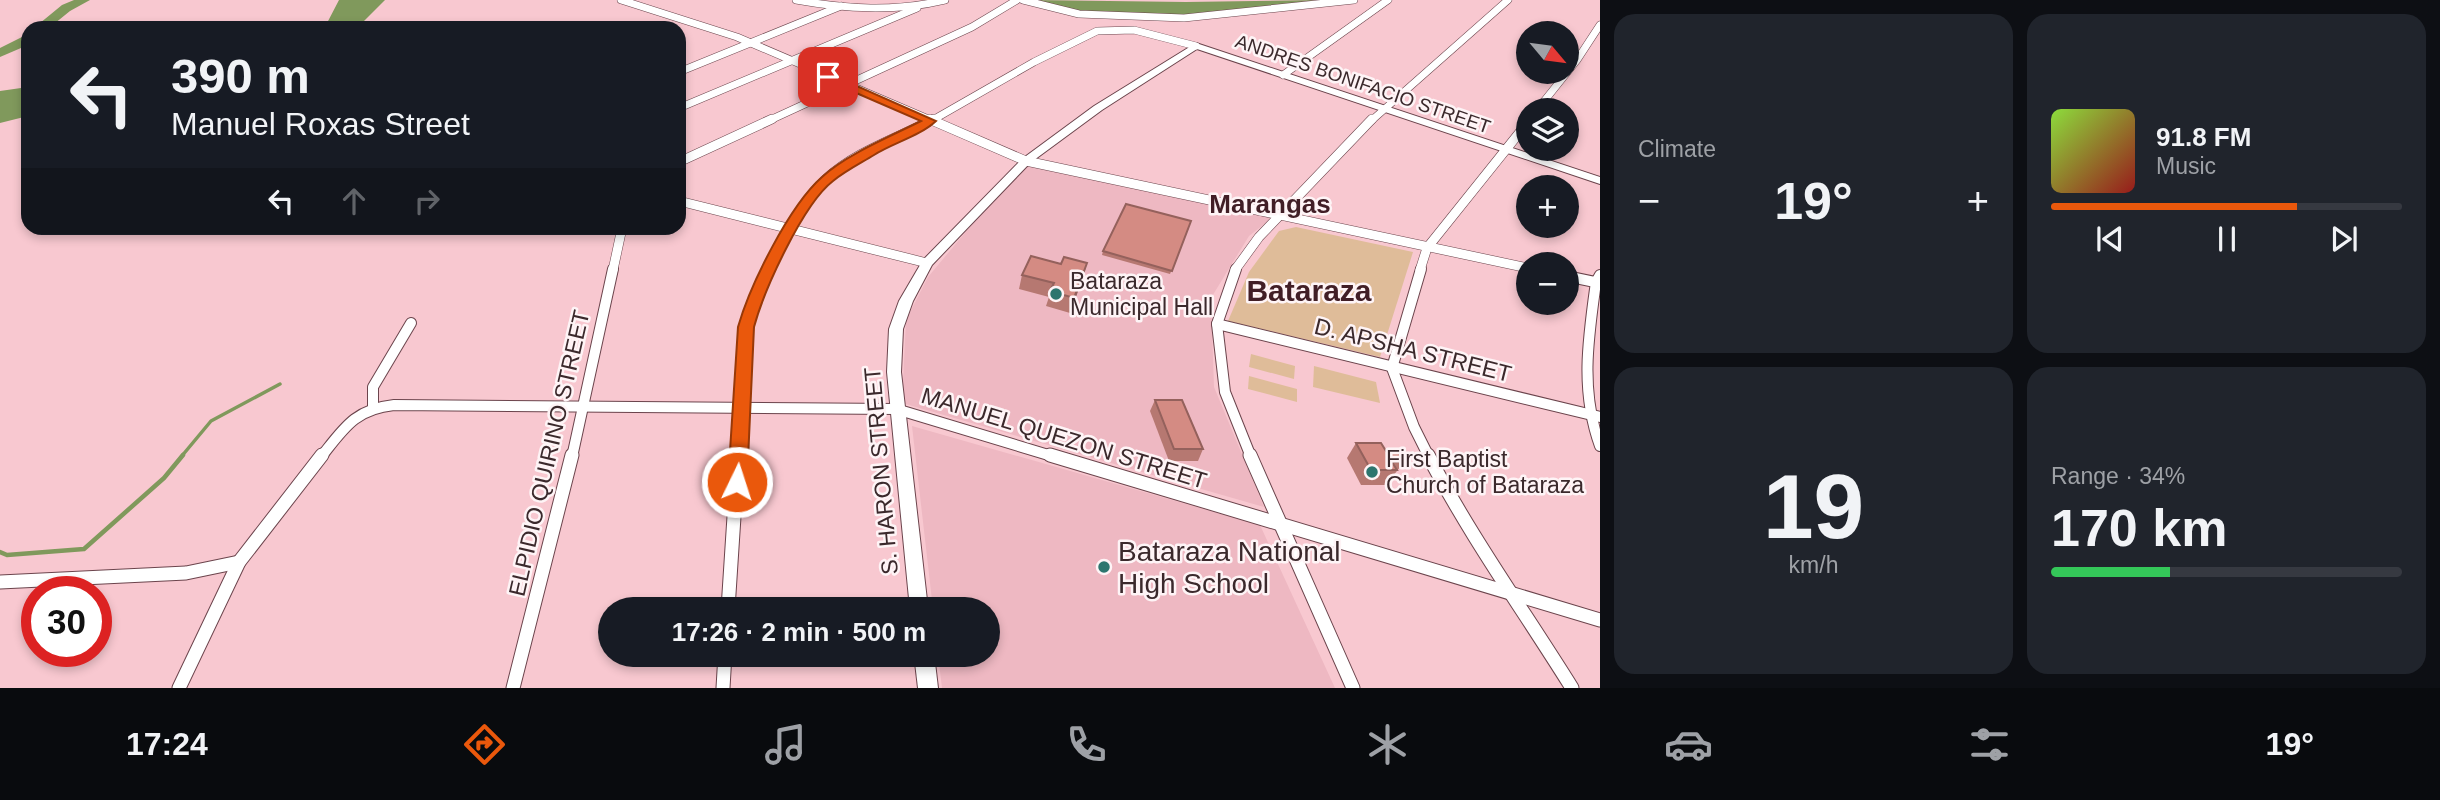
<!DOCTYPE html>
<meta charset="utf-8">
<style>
:root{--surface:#171b24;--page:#20242c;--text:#f1f3f6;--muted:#9ea1a6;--line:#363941;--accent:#ea580c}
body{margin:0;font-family:Arial,sans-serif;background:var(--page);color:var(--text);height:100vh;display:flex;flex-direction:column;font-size:26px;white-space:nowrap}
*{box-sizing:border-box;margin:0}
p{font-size:23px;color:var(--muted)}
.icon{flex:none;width:38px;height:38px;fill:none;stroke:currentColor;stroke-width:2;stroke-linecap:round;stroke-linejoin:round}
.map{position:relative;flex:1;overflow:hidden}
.side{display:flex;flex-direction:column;gap:14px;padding:14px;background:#0d0f14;width:840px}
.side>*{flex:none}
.guide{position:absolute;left:21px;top:21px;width:665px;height:214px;border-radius:21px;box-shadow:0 4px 10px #0003;background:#171b24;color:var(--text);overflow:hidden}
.needle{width:46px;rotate:119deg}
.controls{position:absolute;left:1516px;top:21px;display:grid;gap:14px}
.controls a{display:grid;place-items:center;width:63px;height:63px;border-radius:50%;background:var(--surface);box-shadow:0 4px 10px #0003;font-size:35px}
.speed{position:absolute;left:21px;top:576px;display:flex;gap:14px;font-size:35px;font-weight:700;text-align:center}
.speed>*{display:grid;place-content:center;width:91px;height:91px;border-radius:50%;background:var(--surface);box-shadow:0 4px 10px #0003;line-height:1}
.speed .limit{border:10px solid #d22;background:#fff;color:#111}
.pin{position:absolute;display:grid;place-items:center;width:60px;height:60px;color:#fff;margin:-30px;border-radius:14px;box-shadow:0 4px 10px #0006}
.me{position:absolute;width:77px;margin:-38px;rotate:4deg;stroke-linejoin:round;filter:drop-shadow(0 0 5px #0008)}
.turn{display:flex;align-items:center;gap:24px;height:147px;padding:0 35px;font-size:32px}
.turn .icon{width:91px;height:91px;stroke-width:2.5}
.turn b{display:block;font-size:49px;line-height:60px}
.lanes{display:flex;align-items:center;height:66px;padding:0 35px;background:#0003;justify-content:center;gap:35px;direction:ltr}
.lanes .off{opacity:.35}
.big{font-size:52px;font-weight:700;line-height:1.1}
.side .card{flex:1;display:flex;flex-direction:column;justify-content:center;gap:10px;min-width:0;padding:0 24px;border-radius:21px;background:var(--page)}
.side .dial{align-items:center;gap:0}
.dial b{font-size:91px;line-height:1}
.song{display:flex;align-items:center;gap:21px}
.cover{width:84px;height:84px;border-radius:10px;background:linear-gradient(135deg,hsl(90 70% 55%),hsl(0 70% 35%))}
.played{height:7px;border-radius:4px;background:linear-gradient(90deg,var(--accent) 70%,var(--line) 70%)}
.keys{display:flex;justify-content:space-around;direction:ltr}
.heat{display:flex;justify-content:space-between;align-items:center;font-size:38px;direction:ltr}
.charge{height:10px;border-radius:5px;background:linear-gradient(90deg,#34c759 34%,var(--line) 0)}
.side .tiles{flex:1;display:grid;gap:14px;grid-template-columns:repeat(2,1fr)}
.trip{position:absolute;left:598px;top:597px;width:402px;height:70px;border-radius:35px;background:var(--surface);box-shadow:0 4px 10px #0003;font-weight:700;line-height:70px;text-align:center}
.tab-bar{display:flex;height:112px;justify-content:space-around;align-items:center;background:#090b0e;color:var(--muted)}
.tab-bar .icon{width:49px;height:49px}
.tab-bar .current{color:var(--accent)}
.tab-bar b{font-size:32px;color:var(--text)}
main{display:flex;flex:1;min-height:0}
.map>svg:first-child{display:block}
.built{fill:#eeb8c2}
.green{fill:#dfbc99}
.water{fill:#80995c}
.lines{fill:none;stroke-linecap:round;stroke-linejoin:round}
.stream-far1{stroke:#80995c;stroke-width:3.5}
.stream{stroke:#80995c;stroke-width:4.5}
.river{fill:#80995c;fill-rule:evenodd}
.minor-far3-casing{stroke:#6b444c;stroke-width:8}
.minor-far2-casing{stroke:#6b444c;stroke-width:10}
.minor-far1-casing{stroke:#6b444c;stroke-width:12}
.minor-casing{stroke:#6b444c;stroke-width:15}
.tertiary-casing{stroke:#6b444c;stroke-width:2}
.minor-far3{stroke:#fff;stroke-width:7}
.minor-far2{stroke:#fff;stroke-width:9}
.minor-far1{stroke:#fff;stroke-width:10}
.minor{stroke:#fff;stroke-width:13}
.tertiary{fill:#fff;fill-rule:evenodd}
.wall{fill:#b67871}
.shaded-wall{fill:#94615c}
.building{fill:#d48b83;stroke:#94615c;stroke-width:2}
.route{fill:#ea580c;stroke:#983908;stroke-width:2}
.poi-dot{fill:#2d756e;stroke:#fef4f6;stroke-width:2.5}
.labels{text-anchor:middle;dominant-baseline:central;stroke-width:5;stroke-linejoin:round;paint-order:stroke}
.far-street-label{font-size:19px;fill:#3b292c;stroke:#fef4f6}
.poi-label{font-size:23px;fill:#3b292c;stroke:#fef4f6;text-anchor:start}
.street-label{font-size:23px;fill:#3b292c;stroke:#fef4f6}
.quarter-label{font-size:26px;font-weight:bold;fill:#411e26;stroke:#fef4f6}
.near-poi-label{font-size:28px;fill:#3b292c;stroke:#fef4f6;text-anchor:start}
.district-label{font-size:30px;font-weight:bold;fill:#411e26;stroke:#fef4f6}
</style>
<main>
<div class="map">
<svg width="1600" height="688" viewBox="0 0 1600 688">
<rect width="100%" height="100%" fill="#f8c8d0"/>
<g class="built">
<polygon points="1028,166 1272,218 1249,236 1211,298 1214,387 1264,507 902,403 906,320 928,277 974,222"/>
<polygon points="912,426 1260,525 1335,688 942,688 938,655 989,654 989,609 933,609"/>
</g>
<g class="green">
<polygon points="1296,227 1413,252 1380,357 1228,321 1249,272 1279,231"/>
<polygon points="1251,354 1295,366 1294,379 1249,367"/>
<polygon points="1314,366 1376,382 1380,403 1313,387"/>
<polygon points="1249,376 1297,389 1297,402 1248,389"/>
</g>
<g class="water">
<polygon points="339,0 385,0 357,28 320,28 326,25"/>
<polygon points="1031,0 1186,2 1319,0 1180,16 1080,12"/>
<polygon points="28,87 28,116 0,123 0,91"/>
</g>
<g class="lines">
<polyline class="stream-far1" points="181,457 211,421 280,384"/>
<polyline class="stream" points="0,552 7,555 84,549 164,478 183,455"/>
<g class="river">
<polygon points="74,0 90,0 70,11 49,28 34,28 62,5"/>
<polygon points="28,34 28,45 0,57 0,48"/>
</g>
<defs>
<g id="minor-far3">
<polyline points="621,0 737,37 933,121"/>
<path d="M796,0C846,9 895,12 945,0"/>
<polyline points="1023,0 1079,14 1184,18 1354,0"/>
<polyline points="679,72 841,6"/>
<polyline points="1283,75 1388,0"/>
<polyline points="679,108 917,8"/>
<polyline points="1537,110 1577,60 1600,25"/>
<polyline points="768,121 972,27 1017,0"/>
<polyline points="931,121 1034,62 1097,31 1134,30 1196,46"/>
<polyline points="1371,121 1508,0"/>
</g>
<g id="minor-far2">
<polyline points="929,119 1026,161 1528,268"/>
<polyline points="679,162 772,119"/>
<polyline points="679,201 927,263"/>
<polyline points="613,270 622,228"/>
<path d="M768,270C783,239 799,204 826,179C856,151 898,138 934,119"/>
<polyline points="1235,270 1259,237 1372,119"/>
<polyline points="1420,270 1427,248 1528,122"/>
</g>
<g id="minor-far1">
<polyline points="1236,269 1217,324 1225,392 1251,457"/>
<polyline points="1421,269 1392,368 1414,427 1429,457"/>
<path d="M1600,275L1596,282C1588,339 1580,391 1600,446"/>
<polyline points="1566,276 1600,283"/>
<polyline points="1217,324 1600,417"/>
<polyline points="373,407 373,387 411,323"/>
<path d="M321,457C344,428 355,409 394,405L896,409L1055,457"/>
<polyline points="572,457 613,269"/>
<polyline points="738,457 746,327 769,269"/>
</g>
<g id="minor">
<polyline points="1050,455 1600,620"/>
<polyline points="1250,455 1353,688"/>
<path d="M1428,455C1470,536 1524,611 1572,688"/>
<polyline points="0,582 186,573 239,562"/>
<polyline points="728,609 738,455"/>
<polyline points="179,688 239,562 322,455"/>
<polyline points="513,688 572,455"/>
<polyline points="723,688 725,654"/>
</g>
<g id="tertiary">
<polygon points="1196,43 1600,177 1600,184 1197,49 1102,110 1030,163 932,265 913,301 903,329 901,372 928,609 910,609 887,372 889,329 899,301 923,260 1022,159 1094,106"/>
<polygon points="914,654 934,654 938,688 918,688"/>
</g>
</defs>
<use href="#minor-far3" class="minor-far3-casing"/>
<use href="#minor-far2" class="minor-far2-casing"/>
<use href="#minor-far1" class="minor-far1-casing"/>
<use href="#minor" class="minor-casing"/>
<use href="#tertiary" class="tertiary-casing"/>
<use href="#minor-far3" class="minor-far3"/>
<use href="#minor-far2" class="minor-far2"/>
<use href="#minor-far1" class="minor-far1"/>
<use href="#minor" class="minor"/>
<use href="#tertiary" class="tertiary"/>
</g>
<g class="wall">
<polygon points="1191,221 1170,274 1102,255 1103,251"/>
<polygon points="1087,263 1070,313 1046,306 1049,297 1019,289 1022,275 1061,264"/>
<polygon points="1155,400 1203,449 1198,461 1169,461 1150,411"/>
<polygon points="1356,443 1386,451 1404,462 1386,485 1361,485 1347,458"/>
</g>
<polygon class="shaded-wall" points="1087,263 1083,278 1070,313 1074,298"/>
<g class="building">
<polygon points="1126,204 1191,221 1172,271 1103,251"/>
<polygon points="1031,256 1061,264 1064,257 1087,263 1074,298 1050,291 1054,283 1022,275"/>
<polygon points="1155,400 1182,400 1203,449 1174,449"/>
<polygon points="1356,443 1381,443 1386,451 1398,451 1404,462 1392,462 1397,470 1371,470"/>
</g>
<path class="route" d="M824,75H832L936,121C920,136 893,143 874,155C861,163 845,171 833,181C803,204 764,290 754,327L747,482L744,487L737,489L731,487L728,482L738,327C750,285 789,206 822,177C845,155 891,136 921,121L824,79Z"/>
<g class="poi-dot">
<circle cx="1056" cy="294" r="7"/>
<circle cx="1372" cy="472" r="7"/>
<circle cx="1104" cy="567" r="7"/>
</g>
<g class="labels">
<g class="far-street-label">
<text transform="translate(1363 84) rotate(19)">ANDRES BONIFACIO STREET</text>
</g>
<g class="poi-label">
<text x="1070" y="281">Bataraza<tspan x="1070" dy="26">Municipal Hall</tspan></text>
<text x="1386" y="459">First Baptist<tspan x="1386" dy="26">Church of Bataraza</tspan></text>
</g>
<g class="street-label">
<text transform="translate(1413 350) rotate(14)">D. APSHA STREET</text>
<text transform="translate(1064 438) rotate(17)">MANUEL QUEZON STREET</text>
<text transform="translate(549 453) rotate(-77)">ELPIDIO QUIRINO STREET</text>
<text transform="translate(881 471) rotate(-95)">S. HARON STREET</text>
</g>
<g class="quarter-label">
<text x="1270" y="204">Marangas</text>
</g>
<g class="near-poi-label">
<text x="1118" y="551">Bataraza National<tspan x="1118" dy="32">High School</tspan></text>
</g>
<g class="district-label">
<text x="1309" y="290">Bataraza</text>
</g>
</g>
</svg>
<div class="controls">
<a><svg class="needle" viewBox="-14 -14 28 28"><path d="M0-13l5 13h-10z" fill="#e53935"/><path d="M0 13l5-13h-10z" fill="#9ea1a6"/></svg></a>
<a><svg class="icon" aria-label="layers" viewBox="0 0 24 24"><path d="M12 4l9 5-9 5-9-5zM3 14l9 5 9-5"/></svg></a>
<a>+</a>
<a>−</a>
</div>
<div class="speed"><div class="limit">30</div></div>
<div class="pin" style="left:828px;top:77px;background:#d93025"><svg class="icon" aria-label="arrive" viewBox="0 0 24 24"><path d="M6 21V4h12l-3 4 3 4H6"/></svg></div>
<svg class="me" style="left:737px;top:482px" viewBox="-20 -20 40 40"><circle r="17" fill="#ea580c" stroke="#fff" stroke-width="3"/><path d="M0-11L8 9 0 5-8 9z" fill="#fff"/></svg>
<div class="trip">17:26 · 2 min · 500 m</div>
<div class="guide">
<div class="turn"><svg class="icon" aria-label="left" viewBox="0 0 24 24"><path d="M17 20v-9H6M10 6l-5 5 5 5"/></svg><div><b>390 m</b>Manuel Roxas Street</div></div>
<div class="lanes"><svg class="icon" aria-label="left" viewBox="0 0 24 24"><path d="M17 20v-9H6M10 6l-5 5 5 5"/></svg><svg class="icon off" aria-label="ahead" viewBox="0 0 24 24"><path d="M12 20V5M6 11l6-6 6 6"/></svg><svg class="icon off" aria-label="right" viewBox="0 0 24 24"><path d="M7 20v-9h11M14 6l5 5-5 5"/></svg></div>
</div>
</div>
<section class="side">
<div class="tiles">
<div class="card"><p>Climate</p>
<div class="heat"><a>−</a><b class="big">19°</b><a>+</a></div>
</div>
<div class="card">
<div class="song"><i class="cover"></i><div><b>91.8 FM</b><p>Music</p></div></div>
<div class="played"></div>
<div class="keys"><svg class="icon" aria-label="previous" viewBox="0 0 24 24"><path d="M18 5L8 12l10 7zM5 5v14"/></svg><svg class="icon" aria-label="pause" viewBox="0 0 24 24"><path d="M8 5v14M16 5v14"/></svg><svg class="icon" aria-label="next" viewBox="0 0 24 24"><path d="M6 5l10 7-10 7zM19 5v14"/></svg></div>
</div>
<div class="card dial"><b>19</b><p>km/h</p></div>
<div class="card"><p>Range · 34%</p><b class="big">170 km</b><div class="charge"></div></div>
</div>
</section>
</main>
<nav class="tab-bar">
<b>17:24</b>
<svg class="icon current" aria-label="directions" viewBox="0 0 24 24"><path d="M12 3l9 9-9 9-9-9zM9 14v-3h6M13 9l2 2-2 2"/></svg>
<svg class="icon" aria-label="music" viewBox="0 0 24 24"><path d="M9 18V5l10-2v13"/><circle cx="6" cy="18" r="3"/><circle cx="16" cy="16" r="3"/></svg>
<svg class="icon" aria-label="phone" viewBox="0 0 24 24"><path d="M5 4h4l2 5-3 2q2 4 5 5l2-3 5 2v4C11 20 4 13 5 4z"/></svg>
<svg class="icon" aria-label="climate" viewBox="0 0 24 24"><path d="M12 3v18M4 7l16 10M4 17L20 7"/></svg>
<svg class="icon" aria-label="car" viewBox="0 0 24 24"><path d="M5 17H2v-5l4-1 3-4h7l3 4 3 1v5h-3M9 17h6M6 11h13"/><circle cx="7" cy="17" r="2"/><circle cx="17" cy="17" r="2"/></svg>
<svg class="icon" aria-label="filters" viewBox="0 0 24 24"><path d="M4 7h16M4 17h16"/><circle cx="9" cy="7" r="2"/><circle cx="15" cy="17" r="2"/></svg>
<b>19°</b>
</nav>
